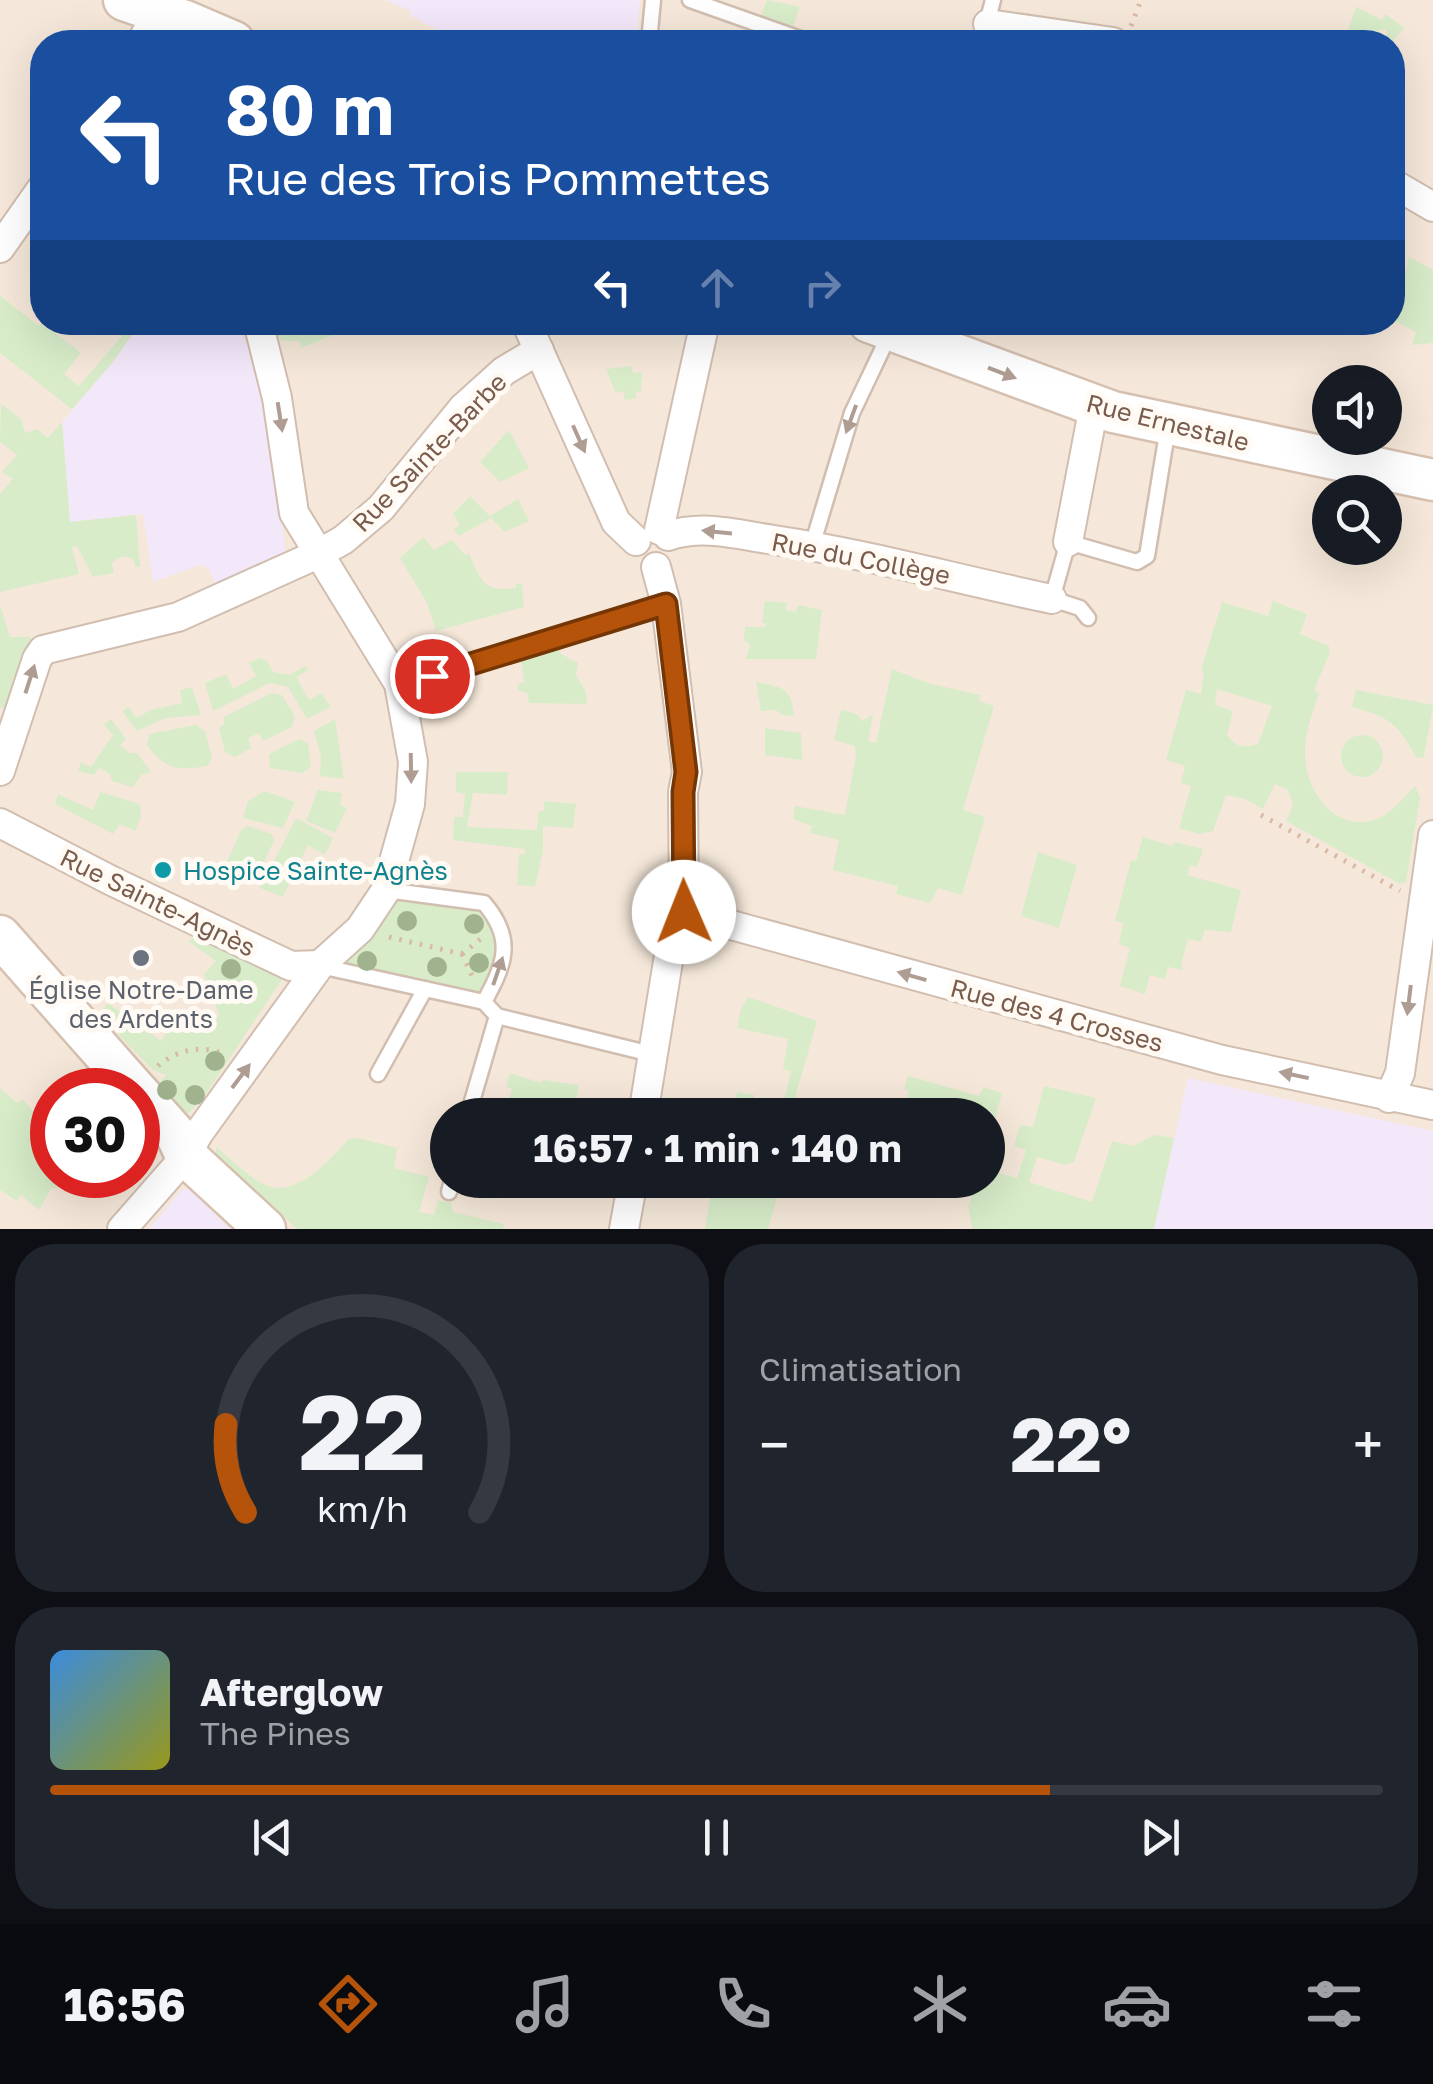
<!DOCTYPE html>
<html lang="fr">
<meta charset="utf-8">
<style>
:root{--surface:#171b24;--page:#20242c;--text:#f1f3f6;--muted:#9ea1a6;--line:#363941;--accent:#b45309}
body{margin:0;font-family:"Golos Text",sans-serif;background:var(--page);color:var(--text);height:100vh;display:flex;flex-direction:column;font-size:38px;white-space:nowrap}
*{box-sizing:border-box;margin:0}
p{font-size:32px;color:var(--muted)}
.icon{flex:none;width:55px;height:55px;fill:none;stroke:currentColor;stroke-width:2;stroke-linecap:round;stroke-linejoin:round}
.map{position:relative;height:1229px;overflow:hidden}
.sheet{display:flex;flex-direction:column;gap:15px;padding:15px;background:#0d0f14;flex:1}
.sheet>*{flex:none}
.hud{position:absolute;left:30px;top:30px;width:1375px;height:305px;border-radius:40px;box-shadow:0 10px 40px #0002;background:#1a4fa0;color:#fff;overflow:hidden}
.controls{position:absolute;left:1312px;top:365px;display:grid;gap:20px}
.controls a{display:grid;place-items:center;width:90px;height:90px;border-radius:50%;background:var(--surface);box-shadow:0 10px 40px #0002;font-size:50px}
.speed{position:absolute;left:30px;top:1068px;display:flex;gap:20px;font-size:50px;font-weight:700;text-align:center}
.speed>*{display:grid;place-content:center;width:130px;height:130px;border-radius:50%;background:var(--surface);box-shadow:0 10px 40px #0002;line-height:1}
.speed .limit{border:15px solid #d22;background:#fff;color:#111}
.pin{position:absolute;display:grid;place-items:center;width:85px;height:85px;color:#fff;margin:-42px;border:5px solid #fff;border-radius:50%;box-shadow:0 2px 10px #0007}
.me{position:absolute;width:110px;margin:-55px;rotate:359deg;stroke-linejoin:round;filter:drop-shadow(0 0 8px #0008)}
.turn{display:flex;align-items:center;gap:35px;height:210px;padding:0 30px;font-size:45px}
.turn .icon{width:130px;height:130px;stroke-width:2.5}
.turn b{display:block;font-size:70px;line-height:85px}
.lanes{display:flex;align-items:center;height:95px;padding:0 30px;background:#0003;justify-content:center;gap:50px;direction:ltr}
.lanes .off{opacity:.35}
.big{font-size:75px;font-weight:700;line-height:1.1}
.sheet .card{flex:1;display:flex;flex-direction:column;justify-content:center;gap:15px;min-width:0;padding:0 35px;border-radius:40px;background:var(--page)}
.sheet .dial{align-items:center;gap:0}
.dial svg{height:260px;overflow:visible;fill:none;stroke:var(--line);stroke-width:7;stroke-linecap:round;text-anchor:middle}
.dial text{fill:var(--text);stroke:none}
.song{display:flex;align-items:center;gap:30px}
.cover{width:120px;height:120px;border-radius:15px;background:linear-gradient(135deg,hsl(210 70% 55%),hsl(60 70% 35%))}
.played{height:10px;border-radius:5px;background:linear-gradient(90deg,var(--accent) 75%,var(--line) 75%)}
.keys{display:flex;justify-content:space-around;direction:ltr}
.heat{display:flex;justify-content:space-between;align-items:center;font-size:55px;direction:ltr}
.sheet .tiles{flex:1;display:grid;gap:15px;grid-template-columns:1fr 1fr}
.card:last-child{grid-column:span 2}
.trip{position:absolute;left:430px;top:1098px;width:575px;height:100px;border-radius:50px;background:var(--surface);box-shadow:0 10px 40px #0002;font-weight:700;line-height:100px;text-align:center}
.menu{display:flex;height:160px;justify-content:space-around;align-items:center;background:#090b0e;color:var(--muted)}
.menu .icon{width:70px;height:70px}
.menu .active{color:var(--accent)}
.menu b{font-size:45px;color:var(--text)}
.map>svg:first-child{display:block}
.residential{fill:#f5e8da;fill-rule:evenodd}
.education{fill:#f3e8fa}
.green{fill:#d8ecc9;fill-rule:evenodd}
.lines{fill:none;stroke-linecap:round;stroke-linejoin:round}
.lane-casing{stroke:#d1beb0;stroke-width:19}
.street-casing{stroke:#d1beb0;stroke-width:32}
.secondary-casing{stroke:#d6c0b0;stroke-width:45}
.path{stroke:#d9b8a5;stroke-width:5;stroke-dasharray:2.5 8;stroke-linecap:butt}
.lane{stroke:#fff;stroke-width:14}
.street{stroke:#fff;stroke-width:28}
.secondary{stroke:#fff;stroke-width:40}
.tree{fill:#a0b28e}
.oneway{fill:#af9d94}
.route-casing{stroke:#753606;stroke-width:25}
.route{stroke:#b45309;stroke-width:18}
.culture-dot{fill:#0f9aa8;stroke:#fffaf3;stroke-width:4}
.worship-dot{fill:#6b7280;stroke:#fffaf3;stroke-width:4}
.labels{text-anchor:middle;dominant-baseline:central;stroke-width:10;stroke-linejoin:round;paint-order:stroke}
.street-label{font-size:25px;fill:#7a5c4d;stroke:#fffaf3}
.culture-label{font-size:25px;fill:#0d838f;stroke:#fffaf3;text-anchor:start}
.worship-label{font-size:25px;fill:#5b616d;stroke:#fffaf3}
</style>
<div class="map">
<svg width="1433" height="1229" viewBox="0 0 1433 1229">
<rect width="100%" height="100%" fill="#fdf6ec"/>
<path class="residential" d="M0,0H1433V1229H0ZM42,42H1392V322H42ZM1330,382H1385V438H1330ZM1330,492H1385V548H1330ZM52,1090H138V1175H52ZM448,1115H988V1180H448Z"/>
<g class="education">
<polygon points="386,0 640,0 636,42 467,42 445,34 410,15 411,11"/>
<polygon points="140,323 241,323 246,344 251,344 270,428 266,430 286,551 284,556 216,586 209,569 200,565 153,582 143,514 70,522 62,422 112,363"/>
<polygon points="1188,1078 1433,1131 1433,1229 1154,1229"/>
<polygon points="190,1189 217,1216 231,1229 149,1229 181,1190"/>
</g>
<g class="green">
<polygon points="767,0 800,7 792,30 760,18"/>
<polygon points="1356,7 1382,20 1386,14 1404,28 1392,42 1385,42 1387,29 1358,35 1350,42 1344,42"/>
<polygon points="1409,257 1433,270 1433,343 1412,345 1416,332 1395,321"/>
<polygon points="0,296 39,326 42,323 81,353 64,374 79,386 122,336 114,330 117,325 113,323 140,323 112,363 72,409 0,353"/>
<polygon points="268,323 346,323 338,333 301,348 300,341 272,340"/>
<polygon points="632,366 633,373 642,372 641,391 636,392 636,398 625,400 623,391 616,393 606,369"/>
<path d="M1,404L21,419L25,433L37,429L48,438L62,422L70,522L136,515L140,567H135L133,559C125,555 118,557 112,563L114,573L93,577L77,546L72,547L79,574L0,592V494L13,479L2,472L17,455L0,442Z"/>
<polygon points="509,430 529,468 500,482 480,462"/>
<polygon points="470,496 490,516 518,499 529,521 505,532 491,518 459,536 454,530 460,524 453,514"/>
<path d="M423,537L434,550L452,540L465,555L469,553C480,580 484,593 516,588V584L522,583L524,607L436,631L427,603L400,558Z"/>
<polygon points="765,601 787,603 786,610 796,612 798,605 822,610 816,659 746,659 750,645 744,640 745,627 765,627 766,623 762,623"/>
<path d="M1273,601L1307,614L1300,634L1329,646L1330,652L1314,690L1319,693C1313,712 1304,733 1305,754C1305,793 1338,836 1380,818C1392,812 1405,796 1415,786L1420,798L1406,882L1400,884L1286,821L1293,805L1288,790L1275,784L1263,809L1245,799L1226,795L1213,831L1199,834L1179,828L1191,786L1181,783L1185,766L1166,760L1186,690L1201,694L1204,672L1201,670L1222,602L1268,616ZM1217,689L1272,706L1258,744C1243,749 1237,747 1227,735L1233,711L1215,705Z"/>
<polygon points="0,605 10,637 31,637 8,709 0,708"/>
<polygon points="558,646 561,654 578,663 576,675 586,692 587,704 529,703 527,693 518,690 518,684 524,682 521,659"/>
<polygon points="261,658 267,661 273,672 289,675 305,666 308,670 296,677 309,700 322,693 330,707 307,719 288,687 270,683 213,711 205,683 226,674 233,689 256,676 249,663"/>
<polygon points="892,669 928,683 980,695 979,701 994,706 963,810 985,817 962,895 938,888 930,903 896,894 898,886 833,870 839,840 810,833 812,826 793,819 795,806 845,815 856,755 855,746 834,740 841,709 858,715 862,721 873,714 868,741 876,743"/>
<path d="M756,682C783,688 791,686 794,716L782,715L776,710L761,711Z"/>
<polygon points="192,687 201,715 166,718 137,731 122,711 129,707 136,718 151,710 182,703 180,690"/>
<path d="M1356,690L1433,705L1424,757L1417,758C1397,724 1391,717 1352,707Z"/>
<polygon points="272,693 282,695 295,717 292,727 263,741 259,733 248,738 251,748 235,757 225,752 219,728 224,724 224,717"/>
<polygon points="111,719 126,739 120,745 129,753 137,753 151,772 141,775 133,787 112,781 110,774 99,768 94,775 78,771 81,762 91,767 113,735 104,725"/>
<polygon points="335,719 344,779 320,776 321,756 314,731"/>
<path d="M196,725L205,731L212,757L208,766C177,771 166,770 147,745L149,735L154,733Z"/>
<polygon points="765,728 801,733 802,760 765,755"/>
<circle cx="1362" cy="756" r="21"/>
<polygon points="299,739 308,743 311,767 302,773 270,768 269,754"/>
<polygon points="456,772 508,772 507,795 473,793 467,827 537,830 539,811 544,811 544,801 576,804 573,828 543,826 543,851 535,886 517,885 519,854 525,854 525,849 453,840 454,817 463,817 465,794 456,792"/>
<polygon points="318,790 342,793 340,805 347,808 335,833 306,821"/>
<polygon points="265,791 295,802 283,828 243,818 248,801"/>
<polygon points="100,792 140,804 141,817 135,831 120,824 113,834 55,804 58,794 93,810"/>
<polygon points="296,818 333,838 325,855 308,845 283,897 260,888"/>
<polygon points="248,826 272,834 274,841 260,870 250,876 230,869 228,860 241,830"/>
<polygon points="1143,837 1172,846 1174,842 1203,849 1197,867 1190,865 1187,875 1241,890 1231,932 1205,930 1201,942 1188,939 1181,965 1183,970 1168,967 1165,979 1150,975 1145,994 1120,986 1130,948 1119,944 1123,923 1115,921 1131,861 1136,861"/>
<polygon points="1038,852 1077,865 1059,928 1021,916"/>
<polygon points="386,890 484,903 506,946 484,1002 320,965"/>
<path d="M205,932L291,966L205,1095L187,1115L158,1086L166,1075L153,1070L99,1015L108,1003C127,1017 141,1026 161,1041L172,1023H187L194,1027L212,1025L219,1015L204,974L216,961L188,941Z"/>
<polygon points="748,997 817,1021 790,1115 730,1115 733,1113 737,1092 754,1095 753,1100 773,1103 774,1100 784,1101 791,1071 783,1069 788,1039 737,1028 741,1008"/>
<polygon points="510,1073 541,1083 543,1080 579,1085 573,1115 505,1115 512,1089 506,1087"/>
<polygon points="908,1076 979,1096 984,1087 1002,1093 988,1144 988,1115 902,1115 909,1091 904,1089"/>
<polygon points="1044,1086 1096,1098 1074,1162 1066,1165 1037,1157 1029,1182 1092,1202 1112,1141 1133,1146 1154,1135 1174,1138 1154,1229 972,1229 968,1206 972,1196 921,1180 988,1180 988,1170 1017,1178 1026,1150 1014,1146 1020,1125 1033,1127"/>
<polygon points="0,1088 17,1103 22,1099 46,1125 52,1120 52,1175 67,1175 57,1188 51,1188 39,1210 21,1195 17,1201 0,1190"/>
<path d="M358,1138L397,1148L394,1168L429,1177L419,1212L434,1215L438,1200L451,1203L453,1212L504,1224L503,1229H297L216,1153V1147C231,1159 250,1179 268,1186C299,1197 331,1158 349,1139Z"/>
<polygon points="458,1180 506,1180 505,1189 495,1188 493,1199 457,1192"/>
<polygon points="713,1180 782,1180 768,1229 705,1229"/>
</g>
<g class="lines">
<defs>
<g id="lane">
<polyline points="690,0 809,42"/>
<polyline points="649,42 653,0"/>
<polyline points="982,42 993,0"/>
<polyline points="812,546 852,413 891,331"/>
<polyline points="1088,618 1080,608 1052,599 1068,542 1137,562 1147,556 1168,427"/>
<polyline points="399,684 465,668 666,604"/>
<path d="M320,966L484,1002C505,964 515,939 484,903L386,890"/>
<polyline points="484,1002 497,1016 639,1051 652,1058"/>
<polyline points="378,1074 425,989"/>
<polyline points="468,1115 497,1016"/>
<polyline points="449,1192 452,1180"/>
</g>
<g id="street">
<polyline points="988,24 1113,42"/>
<polyline points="141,42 166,1"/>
<polyline points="1392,183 1433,207"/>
<polyline points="0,248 42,188"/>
<polyline points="526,322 616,522 636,541"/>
<polyline points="659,530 705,322"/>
<path d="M668,536C703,524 739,535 774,540C868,554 959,580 1052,599"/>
<polyline points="1068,542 1094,406"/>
<polyline points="0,771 37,659 43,650 178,617 318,554 343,540 381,508 463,408 504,371 539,350"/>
<polyline points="0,823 112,881 291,966 320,965"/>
<polyline points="684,912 1222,1060 1433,1105"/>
<polyline points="1389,1098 1400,1073 1433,835"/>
<polyline points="643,1115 671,943 684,912 683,792 687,772 666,604 656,567"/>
<polyline points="122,1229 186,1156 198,1134 320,965 360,929 386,890 410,804 413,762 399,684 294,513 277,398 258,322"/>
<polyline points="624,1229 633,1180"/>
</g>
<g id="secondary">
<polyline points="124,0 185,21 234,42"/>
<polyline points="869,322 1113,412 1433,480"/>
<polyline points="0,936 136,1090"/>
<polyline points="138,1092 177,1136 186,1156 265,1229"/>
</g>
</defs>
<use href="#lane" class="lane-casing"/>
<use href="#street" class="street-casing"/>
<use href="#secondary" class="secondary-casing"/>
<g class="path">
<polyline points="1131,26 1141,0"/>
<polyline points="1261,815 1400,891"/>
<polyline points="389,937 462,954"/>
<polyline points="462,954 473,978"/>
<polyline points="462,954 483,937"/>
<path d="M158,1066C177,1049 204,1044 226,1055"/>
</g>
<use href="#lane" class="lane"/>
<use href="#street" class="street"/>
<use href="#secondary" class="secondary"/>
</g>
<g class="tree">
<circle cx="407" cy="921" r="10"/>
<circle cx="474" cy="924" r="10"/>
<circle cx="367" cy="961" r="10"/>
<circle cx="479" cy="963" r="10"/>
<circle cx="437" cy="967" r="10"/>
<circle cx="231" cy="969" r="10"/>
<circle cx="215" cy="1061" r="10"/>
<circle cx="167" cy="1090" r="10"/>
<circle cx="195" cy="1095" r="10"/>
</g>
<defs><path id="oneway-solid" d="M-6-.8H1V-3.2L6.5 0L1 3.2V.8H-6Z" transform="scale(2.5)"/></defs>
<g class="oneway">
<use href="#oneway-solid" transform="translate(1002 373) rotate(21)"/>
<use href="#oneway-solid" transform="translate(280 417) rotate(81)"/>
<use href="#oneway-solid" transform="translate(851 419) rotate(110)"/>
<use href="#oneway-solid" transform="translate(579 439) rotate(66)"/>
<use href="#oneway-solid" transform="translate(717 532) rotate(-174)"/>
<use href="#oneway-solid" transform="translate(30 679) rotate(-72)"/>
<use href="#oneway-solid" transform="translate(411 768) rotate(89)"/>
<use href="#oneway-solid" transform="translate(498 971) rotate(-71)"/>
<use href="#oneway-solid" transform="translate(912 976) rotate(-164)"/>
<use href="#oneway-solid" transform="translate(1409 1000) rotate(97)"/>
<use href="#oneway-solid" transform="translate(1294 1075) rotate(-168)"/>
<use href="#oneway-solid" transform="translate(241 1076) rotate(-53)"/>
</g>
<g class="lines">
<defs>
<polyline id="route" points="432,676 666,604 686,772 683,792 684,912"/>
</defs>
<use href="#route" class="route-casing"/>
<use href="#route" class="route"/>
</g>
<circle class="culture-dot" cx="163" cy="870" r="10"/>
<circle class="worship-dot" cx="141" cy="958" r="10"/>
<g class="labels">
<g class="street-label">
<text transform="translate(1168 422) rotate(14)">Rue Ernestale</text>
<text transform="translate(429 452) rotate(-46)">Rue Sainte-Barbe</text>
<text transform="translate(861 558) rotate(11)">Rue du Collège</text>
<text transform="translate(158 902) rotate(26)">Rue Sainte-Agnès</text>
<text transform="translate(1057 1015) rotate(15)">Rue des 4 Crosses</text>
</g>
<g class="culture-label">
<text x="183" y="870">Hospice Sainte-Agnès</text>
</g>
<g class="worship-label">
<text x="141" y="989">Église Notre-Dame<tspan x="141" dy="29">des Ardents</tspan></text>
</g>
</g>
</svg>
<div class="controls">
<a><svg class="icon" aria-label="sound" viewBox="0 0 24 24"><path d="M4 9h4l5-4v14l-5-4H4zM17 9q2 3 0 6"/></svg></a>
<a><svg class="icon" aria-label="search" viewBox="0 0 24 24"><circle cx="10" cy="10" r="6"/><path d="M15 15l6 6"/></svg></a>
</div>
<div class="speed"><div class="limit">30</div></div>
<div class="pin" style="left:432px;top:676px;background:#d93025"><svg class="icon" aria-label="arrive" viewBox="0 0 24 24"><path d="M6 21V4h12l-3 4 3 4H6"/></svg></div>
<svg class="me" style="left:684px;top:912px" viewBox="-20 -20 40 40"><circle r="19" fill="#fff"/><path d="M0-13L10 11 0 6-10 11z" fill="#b45309"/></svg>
<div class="trip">16:57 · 1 min · 140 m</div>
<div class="hud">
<div class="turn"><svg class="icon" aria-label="left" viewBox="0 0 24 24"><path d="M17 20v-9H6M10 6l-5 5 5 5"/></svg><div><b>80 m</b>Rue des Trois Pommettes</div></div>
<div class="lanes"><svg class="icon" aria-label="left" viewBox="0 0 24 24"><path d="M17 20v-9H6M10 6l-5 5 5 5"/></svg><svg class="icon off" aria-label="ahead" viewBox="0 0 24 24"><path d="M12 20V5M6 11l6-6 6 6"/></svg><svg class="icon off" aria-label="right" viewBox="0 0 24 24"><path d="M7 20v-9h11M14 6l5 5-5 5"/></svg></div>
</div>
</div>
<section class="sheet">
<div class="tiles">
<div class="card dial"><svg viewBox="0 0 100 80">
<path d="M14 69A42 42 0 1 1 86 69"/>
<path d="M14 69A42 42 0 0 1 8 42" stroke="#b45309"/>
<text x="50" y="56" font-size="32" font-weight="700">22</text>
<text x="50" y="72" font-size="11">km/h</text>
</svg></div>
<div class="card"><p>Climatisation</p>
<div class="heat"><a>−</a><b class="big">22°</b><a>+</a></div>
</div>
<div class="card">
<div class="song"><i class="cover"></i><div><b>Afterglow</b><p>The Pines</p></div></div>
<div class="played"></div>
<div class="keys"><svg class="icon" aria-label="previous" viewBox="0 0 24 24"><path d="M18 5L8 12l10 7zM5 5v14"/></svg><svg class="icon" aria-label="pause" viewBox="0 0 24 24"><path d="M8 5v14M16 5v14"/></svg><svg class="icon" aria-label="next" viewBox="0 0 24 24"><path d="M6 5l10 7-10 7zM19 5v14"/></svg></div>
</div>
</div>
</section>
<nav class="menu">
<b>16:56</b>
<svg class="icon active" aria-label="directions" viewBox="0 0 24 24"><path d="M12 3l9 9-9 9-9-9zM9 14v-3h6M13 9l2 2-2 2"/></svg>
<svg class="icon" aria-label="music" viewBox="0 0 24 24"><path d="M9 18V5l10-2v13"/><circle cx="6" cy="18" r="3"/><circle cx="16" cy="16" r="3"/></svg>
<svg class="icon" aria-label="phone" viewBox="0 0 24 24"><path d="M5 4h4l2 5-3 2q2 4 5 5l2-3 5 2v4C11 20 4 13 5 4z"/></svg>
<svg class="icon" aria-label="climate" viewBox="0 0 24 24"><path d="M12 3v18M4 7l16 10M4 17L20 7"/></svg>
<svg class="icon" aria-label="car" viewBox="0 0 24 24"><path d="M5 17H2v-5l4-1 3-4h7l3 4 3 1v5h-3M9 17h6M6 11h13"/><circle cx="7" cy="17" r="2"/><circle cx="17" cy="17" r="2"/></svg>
<svg class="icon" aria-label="filters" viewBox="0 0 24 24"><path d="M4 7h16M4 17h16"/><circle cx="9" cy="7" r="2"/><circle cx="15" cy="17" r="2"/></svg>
</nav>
